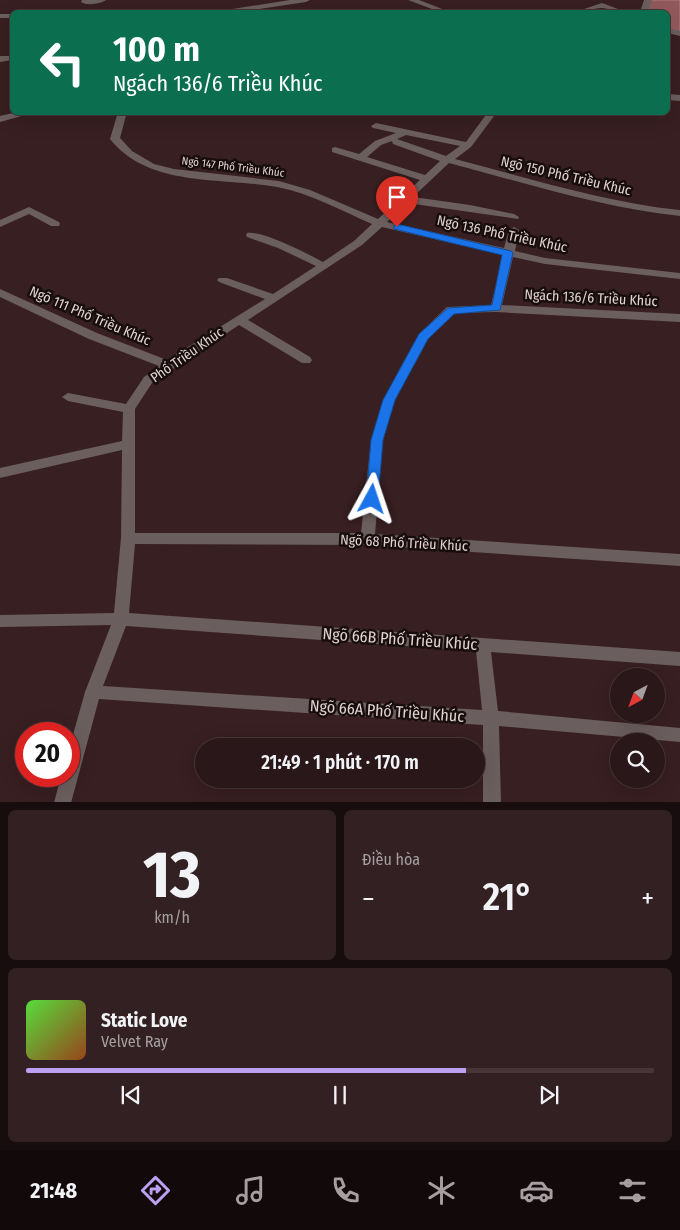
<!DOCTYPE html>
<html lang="vi">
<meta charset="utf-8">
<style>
:root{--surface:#2a1719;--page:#322022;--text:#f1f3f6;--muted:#a59fa2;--line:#463638;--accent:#bca0f2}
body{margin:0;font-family:"Fira Sans Condensed",sans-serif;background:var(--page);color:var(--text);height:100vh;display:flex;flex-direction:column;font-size:19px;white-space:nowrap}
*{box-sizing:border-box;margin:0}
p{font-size:16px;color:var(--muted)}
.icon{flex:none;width:28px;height:28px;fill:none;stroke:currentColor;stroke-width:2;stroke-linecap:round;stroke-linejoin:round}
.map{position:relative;height:802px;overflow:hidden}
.details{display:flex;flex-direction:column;gap:8px;padding:8px;background:#170d0e;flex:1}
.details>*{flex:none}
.top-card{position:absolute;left:10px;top:10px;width:660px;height:105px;border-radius:8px;box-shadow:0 5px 20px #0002,0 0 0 1px var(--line);background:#0b6e4f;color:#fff;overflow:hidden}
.needle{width:32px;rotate:221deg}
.fabs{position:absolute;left:610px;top:668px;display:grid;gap:10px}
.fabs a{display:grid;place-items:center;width:55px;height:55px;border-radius:50%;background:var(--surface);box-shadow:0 5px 20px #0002,0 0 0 1px var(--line);font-size:25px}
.speed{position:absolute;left:15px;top:722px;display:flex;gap:10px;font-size:25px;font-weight:700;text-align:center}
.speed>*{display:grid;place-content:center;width:65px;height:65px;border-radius:50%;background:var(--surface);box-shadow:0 5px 20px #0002,0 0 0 1px var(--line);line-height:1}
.speed .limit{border:8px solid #d22;background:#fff;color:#111}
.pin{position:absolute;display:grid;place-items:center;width:42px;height:42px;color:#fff;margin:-51px -21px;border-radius:50% 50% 50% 0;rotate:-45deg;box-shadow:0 0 5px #0007}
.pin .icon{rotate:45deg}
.me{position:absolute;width:55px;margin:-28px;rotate:5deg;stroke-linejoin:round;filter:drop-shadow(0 0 4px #0008)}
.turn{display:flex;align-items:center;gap:18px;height:105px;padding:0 20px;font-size:22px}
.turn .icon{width:65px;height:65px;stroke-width:2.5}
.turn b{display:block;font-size:35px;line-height:42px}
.big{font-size:38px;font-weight:600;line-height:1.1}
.details .tile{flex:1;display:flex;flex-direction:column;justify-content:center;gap:8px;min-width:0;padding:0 18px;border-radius:8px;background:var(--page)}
.details .dial{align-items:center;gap:0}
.dial b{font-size:65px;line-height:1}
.song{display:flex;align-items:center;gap:15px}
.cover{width:60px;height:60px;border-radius:8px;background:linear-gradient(135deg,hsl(110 70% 55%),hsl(20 70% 35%))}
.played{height:5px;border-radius:2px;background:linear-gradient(90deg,var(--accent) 70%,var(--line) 70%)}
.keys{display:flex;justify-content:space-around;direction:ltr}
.heat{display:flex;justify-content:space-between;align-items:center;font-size:28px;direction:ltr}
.details .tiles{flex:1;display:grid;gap:8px;grid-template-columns:1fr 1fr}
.tile:last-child{grid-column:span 2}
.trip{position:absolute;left:195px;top:738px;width:290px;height:50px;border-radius:25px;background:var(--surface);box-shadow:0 5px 20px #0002,0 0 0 1px var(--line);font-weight:600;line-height:50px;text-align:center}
.dock{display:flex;height:80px;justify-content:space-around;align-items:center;background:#11090a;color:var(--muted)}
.dock .icon{width:35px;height:35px}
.dock .active{color:var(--accent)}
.dock b{font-size:22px;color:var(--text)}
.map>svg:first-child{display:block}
.water{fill:#92595c;stroke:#aa7d7f}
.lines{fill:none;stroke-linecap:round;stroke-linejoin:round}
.minor{fill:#6b5e5e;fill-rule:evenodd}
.route{fill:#1a73e8;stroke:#114b97}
.labels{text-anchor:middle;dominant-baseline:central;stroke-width:5;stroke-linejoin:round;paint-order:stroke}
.far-street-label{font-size:11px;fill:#e2d1d1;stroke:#180d0d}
.street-label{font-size:14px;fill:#e2d1d1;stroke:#180d0d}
.near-street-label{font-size:16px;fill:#e2d1d1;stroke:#180d0d}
</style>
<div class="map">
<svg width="680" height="803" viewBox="0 0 680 803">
<rect width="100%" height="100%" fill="#381f21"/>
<polygon class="water" points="650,0 680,0 680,32 668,30 668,12 645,12"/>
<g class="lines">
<g class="minor">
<path d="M82,0H106C100,4 87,6 81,2Z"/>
<polygon points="290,0 310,0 306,2 239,12 222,12 226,10"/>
<polygon points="408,0 419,0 450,12 440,12"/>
<polygon points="644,0 652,0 648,12 640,12"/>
<path d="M602,3L626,12C617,13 611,9 603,8C594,7 585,13 575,12Z"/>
<rect x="0" y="14" width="12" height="4"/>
<polygon points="668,28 680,31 680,36 668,33"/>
<polygon points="0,56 12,56 12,60 0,62"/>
<polygon points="668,94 680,95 680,101 668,100"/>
<polygon points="17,112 36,112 0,122 0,116"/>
<path d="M118,112H127L120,138L132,151L154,164L174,169L279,181L310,190L378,219L420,180L332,152V148L335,147L359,154L375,141L396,133L373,128L371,126L376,123L466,142L488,112H497L471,147L455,159C529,178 604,202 680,210V216C602,208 525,183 449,163L413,197L470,205L514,214L519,217L518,219L407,203L387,222L504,248L509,230L514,227L519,230L515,251L545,258L680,273V279L545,264L513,257L502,305L680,314V322L496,312L454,313L428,339L395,400L383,440L375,534L680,554V566L368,545L135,544L129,613L680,652V666L491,652L498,711L680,728V742L499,726L501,803H483V725L99,699L71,803H54L61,776H69V749L85,692L111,625L0,627V615L114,613L121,538L122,450L0,478V468L122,441L123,412L68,401L62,397L68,393L126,404L144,377L159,366L89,339L0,297V289L97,333L167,360L265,299L219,282L217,280L219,278H227L273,294L316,266L278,248L247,237L246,235L247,233C262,230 308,254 323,262L354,241L372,224C342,211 310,193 277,187C222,177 149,188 110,139ZM406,135L460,146L446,156L397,139ZM392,141L393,144L440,161L425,175L367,157L381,145ZM382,227L503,255L491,305L447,307L419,334L383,400L371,440L361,533H135V409L152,383L239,325L302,363H310L312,360L310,357L248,320L362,245ZM126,626L476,651L482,710L103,686Z"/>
<polygon points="29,207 59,222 60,224 59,226 51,226 29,214 0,227 0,220"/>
</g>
</g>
<polygon class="route" points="397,224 511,251 513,253 500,310 454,314 428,339 395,400 383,440 378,499 376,503 367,503 366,499 371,440 383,400 419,334 448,308 492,305 502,255 394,229 394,225"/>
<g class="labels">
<g class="far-street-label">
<text transform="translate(233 167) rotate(7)">Ngõ 147 Phố Triều Khúc</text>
</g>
<g class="street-label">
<text transform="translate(566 176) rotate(13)">Ngõ 150 Phố Triều Khúc</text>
<text transform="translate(502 234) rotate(12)">Ngõ 136 Phố Triều Khúc</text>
<text transform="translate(591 298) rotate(3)">Ngách 136/6 Triều Khúc</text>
<text transform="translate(90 316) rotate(23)">Ngõ 111 Phố Triều Khúc</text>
<text transform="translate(187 355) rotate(-35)">Phố Triều Khúc</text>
<text transform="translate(404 543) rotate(3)">Ngõ 68 Phố Triều Khúc</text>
</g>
<g class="near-street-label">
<text transform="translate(400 639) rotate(4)">Ngõ 66B Phố Triều Khúc</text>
<text transform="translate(387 711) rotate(4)">Ngõ 66A Phố Triều Khúc</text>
</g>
</g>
</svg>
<div class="fabs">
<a><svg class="needle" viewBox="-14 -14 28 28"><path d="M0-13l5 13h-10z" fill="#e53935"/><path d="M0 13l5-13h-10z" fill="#a59fa2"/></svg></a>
<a><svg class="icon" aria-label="search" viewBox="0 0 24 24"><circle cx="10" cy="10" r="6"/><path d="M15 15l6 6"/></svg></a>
</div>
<div class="speed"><div class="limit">20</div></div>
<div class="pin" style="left:397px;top:227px;background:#d93025"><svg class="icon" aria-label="arrive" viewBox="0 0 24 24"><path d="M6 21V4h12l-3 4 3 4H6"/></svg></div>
<svg class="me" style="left:372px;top:499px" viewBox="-20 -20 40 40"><path d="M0-17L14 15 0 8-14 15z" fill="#1a73e8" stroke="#fff" stroke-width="4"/></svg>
<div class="trip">21:49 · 1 phút · 170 m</div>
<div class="top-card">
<div class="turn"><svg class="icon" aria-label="left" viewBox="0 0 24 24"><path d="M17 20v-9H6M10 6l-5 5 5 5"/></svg><div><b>100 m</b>Ngách 136/6 Triều Khúc</div></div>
</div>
</div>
<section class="details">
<div class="tiles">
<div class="tile dial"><b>13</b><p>km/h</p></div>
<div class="tile"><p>Điều hòa</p>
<div class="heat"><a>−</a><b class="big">21°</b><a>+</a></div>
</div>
<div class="tile">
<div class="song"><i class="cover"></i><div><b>Static Love</b><p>Velvet Ray</p></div></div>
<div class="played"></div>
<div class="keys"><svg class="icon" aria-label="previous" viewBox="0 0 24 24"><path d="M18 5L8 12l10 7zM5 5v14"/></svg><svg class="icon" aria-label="pause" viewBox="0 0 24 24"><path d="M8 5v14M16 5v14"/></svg><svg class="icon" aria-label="next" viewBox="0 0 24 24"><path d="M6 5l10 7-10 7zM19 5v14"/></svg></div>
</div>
</div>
</section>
<nav class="dock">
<b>21:48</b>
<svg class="icon active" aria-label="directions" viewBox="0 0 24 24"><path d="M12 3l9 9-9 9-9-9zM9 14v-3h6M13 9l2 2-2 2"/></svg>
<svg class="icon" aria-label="music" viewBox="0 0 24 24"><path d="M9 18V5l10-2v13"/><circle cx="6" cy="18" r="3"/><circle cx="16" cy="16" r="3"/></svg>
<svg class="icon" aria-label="phone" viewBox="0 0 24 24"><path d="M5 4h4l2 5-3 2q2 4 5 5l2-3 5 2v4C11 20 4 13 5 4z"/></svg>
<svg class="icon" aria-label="climate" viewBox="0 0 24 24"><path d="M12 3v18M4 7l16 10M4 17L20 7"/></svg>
<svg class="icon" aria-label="car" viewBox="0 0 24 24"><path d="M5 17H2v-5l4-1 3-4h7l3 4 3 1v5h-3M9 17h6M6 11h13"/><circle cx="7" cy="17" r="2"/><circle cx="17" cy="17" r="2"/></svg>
<svg class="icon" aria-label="filters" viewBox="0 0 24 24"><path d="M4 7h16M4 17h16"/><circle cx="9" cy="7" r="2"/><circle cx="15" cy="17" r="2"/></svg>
</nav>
